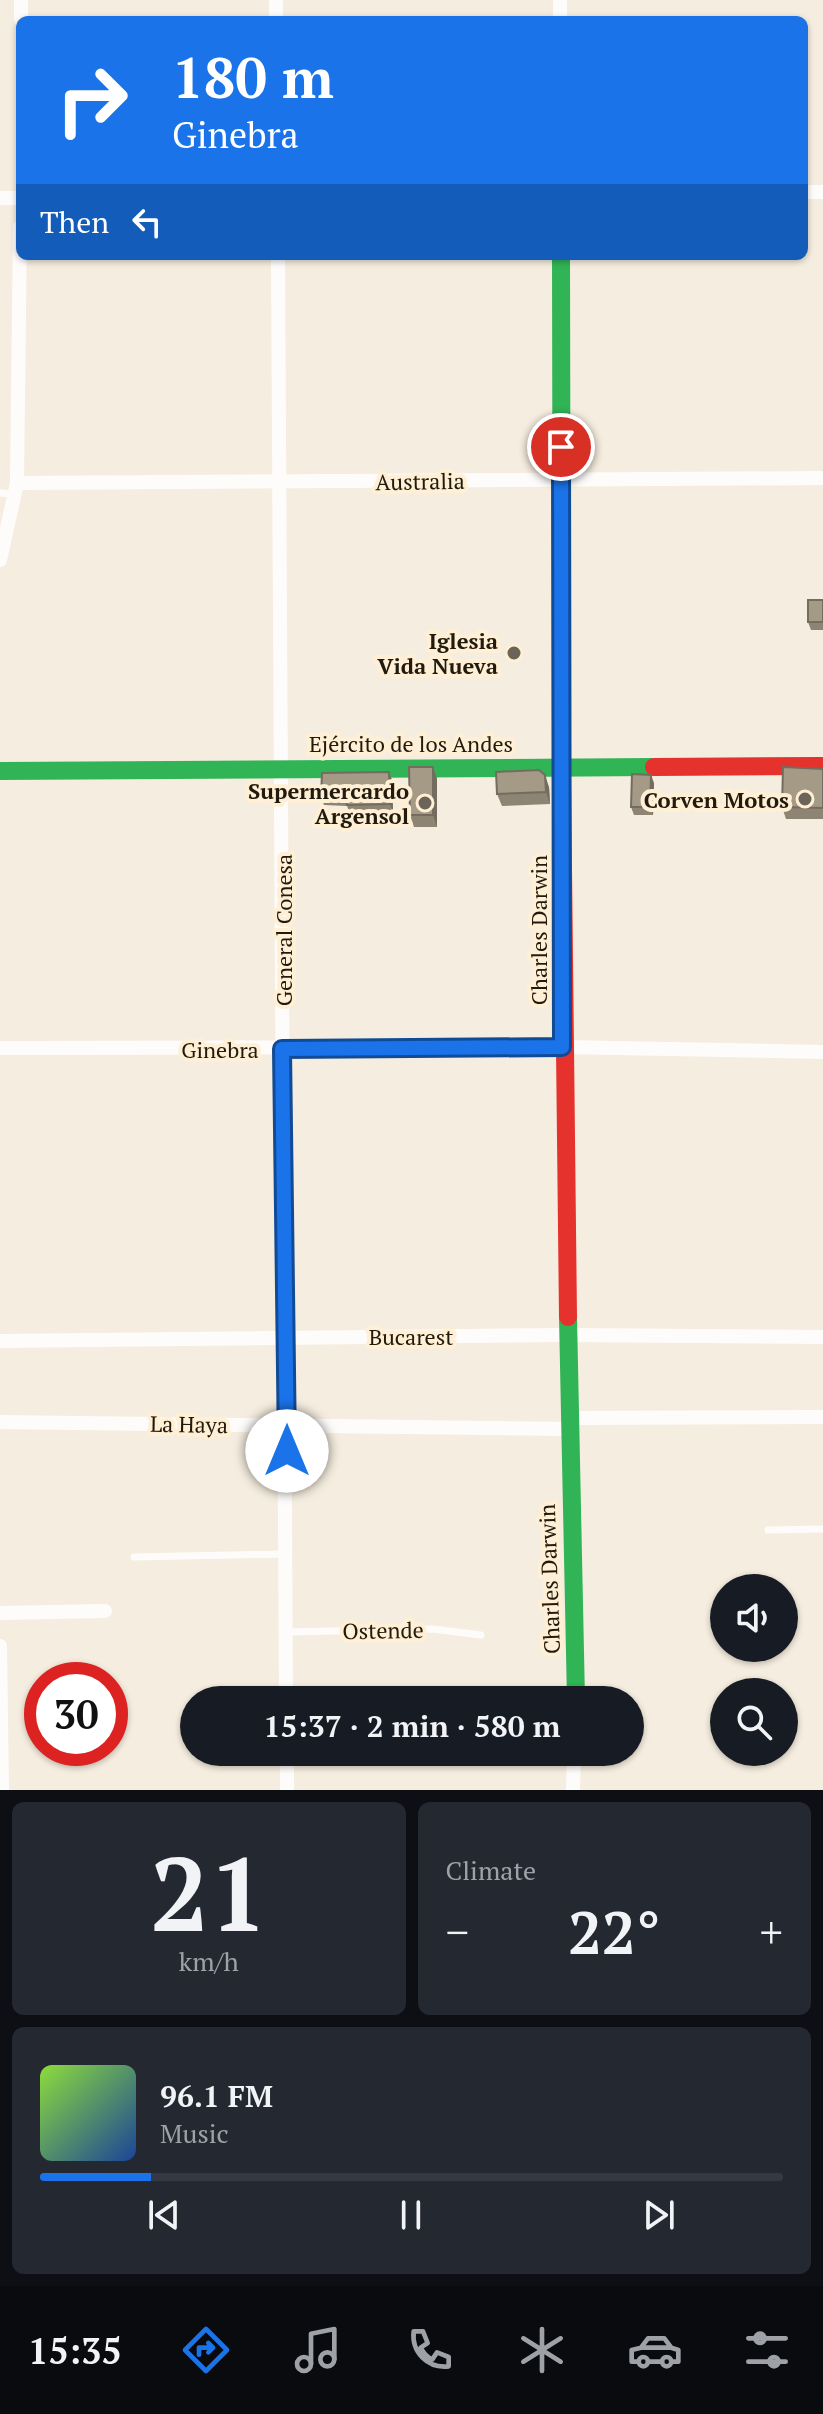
<!DOCTYPE html>
<meta charset="utf-8">
<style>
:root{--surface:#171b24;--page:#242831;--text:#f1f3f6;--muted:#9ea1a6;--line:#363941;--accent:#1a73e8}
body{margin:0;font-family:"PT Serif",serif;background:var(--page);color:var(--text);height:100vh;display:flex;flex-direction:column;font-size:30px;white-space:nowrap}
*{box-sizing:border-box;margin:0}
p{font-size:26px;color:var(--muted)}
.icon{flex:none;width:44px;height:44px;fill:none;stroke:currentColor;stroke-width:2;stroke-linecap:round;stroke-linejoin:round}
.map{position:relative;height:1790px;overflow:hidden}
.side{display:flex;flex-direction:column;gap:12px;padding:12px;background:#0d0f14;flex:1}
.side>*{flex:none}
.hud{position:absolute;left:16px;top:16px;width:792px;height:244px;border-radius:12px;box-shadow:0 2px 6px #0004;background:#1a73e8;color:#fff;overflow:hidden}
.fabs{position:absolute;left:710px;top:1574px;display:grid;gap:16px}
.fabs a{display:grid;place-items:center;width:88px;height:88px;border-radius:50%;background:var(--surface);box-shadow:0 2px 6px #0004;font-size:40px}
.speed{position:absolute;left:24px;top:1662px;display:flex;gap:16px;font-size:40px;font-weight:700;text-align:center}
.speed>*{display:grid;place-content:center;width:104px;height:104px;border-radius:50%;background:var(--surface);box-shadow:0 2px 6px #0004;line-height:1}
.speed .limit{border:12px solid #d22;background:#fff;color:#111}
.pin{position:absolute;display:grid;place-items:center;width:68px;height:68px;color:#fff;margin:-34px;border:4px solid #fff;border-radius:50%;box-shadow:0 2px 8px #0007}
.me{position:absolute;width:88px;margin:-44px;rotate:0deg;stroke-linejoin:round;filter:drop-shadow(0 0 6px #0008)}
.turn{display:flex;align-items:center;gap:28px;height:168px;padding:0 24px;font-size:36px}
.turn .icon{width:104px;height:104px;stroke-width:2.5}
.turn b{display:block;font-size:56px;line-height:68px}
.then{display:flex;align-items:center;height:76px;padding:0 24px;background:#0003;gap:16px;font-size:30px}
.big{font-size:60px;font-weight:700;line-height:1.1}
.side .widget{flex:1;display:flex;flex-direction:column;justify-content:center;gap:12px;min-width:0;padding:0 28px;border-radius:12px;background:var(--page)}
.side .dial{align-items:center;gap:0}
.dial b{font-size:104px;line-height:1}
.song{display:flex;align-items:center;gap:24px}
.cover{width:96px;height:96px;border-radius:12px;background:linear-gradient(135deg,hsl(90 70% 55%),hsl(220 70% 35%))}
.played{height:8px;border-radius:4px;background:linear-gradient(90deg,var(--accent) 15%,var(--line) 15%)}
.keys{display:flex;justify-content:space-around;direction:ltr}
.heat{display:flex;justify-content:space-between;align-items:center;font-size:44px;direction:ltr}
.side .tiles{flex:1;display:grid;gap:12px;grid-template-columns:1fr 1fr}
.widget:last-child{grid-column:span 2}
.trip{position:absolute;left:180px;top:1686px;width:464px;height:80px;border-radius:40px;background:var(--surface);box-shadow:0 2px 6px #0004;font-weight:700;line-height:80px;text-align:center}
.tabs{display:flex;height:128px;justify-content:space-around;align-items:center;background:#090b0e;color:var(--muted)}
.tabs .icon{width:56px;height:56px}
.tabs .active{color:var(--accent)}
.tabs b{font-size:36px;color:var(--text)}
.map>svg:first-child{display:block}
.lines{fill:none;stroke-linecap:round;stroke-linejoin:round}
.lane{stroke:#fefcfa;stroke-width:7}
.street{stroke:#fefcfa;stroke-width:14}
.fast{stroke:#30b455;stroke-width:18}
.jam{stroke:#e5322d;stroke-width:18}
.wall{fill:#8e8473}
.shaded-wall{fill:#746c5e}
.building{fill:#a59a86;stroke:#746c5e;stroke-width:2}
.route-casing{stroke:#114b97;stroke-width:20}
.route{stroke:#1a73e8;stroke-width:14}
.poi-dot{fill:#6b6457;stroke:#ffefd5;stroke-width:3}
.labels{text-anchor:middle;dominant-baseline:central;stroke-width:8;stroke-linejoin:round;paint-order:stroke}
.street-label{font-size:22px;fill:#211a0e;stroke:#ffefd5}
.poi-label{font-size:22px;font-weight:bold;fill:#211a0e;stroke:#ffefd5;text-anchor:end}
</style>
<div class="map">
<svg width="823" height="1790" viewBox="0 0 823 1790">
<rect width="100%" height="100%" fill="#f5eddf"/>
<g class="lines">
<g class="lane">
<polyline points="0,493 15,494"/>
<polyline points="768,1530 823,1529"/>
<polyline points="134,1557 286,1554"/>
<polyline points="286,1632 433,1629 481,1635"/>
</g>
<g class="street">
<polyline points="276,0 276,20"/>
<polyline points="560,0 560,20"/>
<polyline points="21,20 21,0"/>
<polyline points="804,192 823,192"/>
<polyline points="0,198 20,198"/>
<polyline points="278,256 286,1700"/>
<polyline points="17,483 823,478"/>
<polyline points="0,560 17,483 20,227"/>
<polyline points="0,1048 562,1047 823,1052"/>
<polyline points="0,1341 567,1335 823,1337"/>
<polyline points="569,1418 823,1417"/>
<polyline points="0,1422 569,1429"/>
<polyline points="0,1613 105,1611"/>
<polyline points="0,1646 2,1790"/>
<polyline points="287,1752 287,1790"/>
<polyline points="573,1790 574,1752"/>
</g>
<g class="fast">
<polyline points="561,256 562,779"/>
<polyline points="0,771 654,767"/>
<polyline points="568,1317 576,1700"/>
</g>
<g class="jam">
<polyline points="654,767 823,766"/>
<polyline points="562,779 568,1317"/>
</g>
</g>
<g class="wall">
<polygon points="823,600 823,630 811,630 808,622"/>
<polygon points="433,767 437,779 437,827 414,827 410,815"/>
<polygon points="823,769 823,819 786,819 782,807"/>
<polygon points="392,780 393,812 350,813 347,806 324,805 321,797"/>
<polygon points="654,783 653,815 634,815 631,807"/>
<polygon points="549,787 550,804 502,806 497,794"/>
</g>
<g class="shaded-wall">
<polygon points="433,767 437,779 437,827 433,815"/>
<polygon points="389,772 392,780 393,812 390,804"/>
<polygon points="545,775 549,787 550,804 546,792"/>
<polygon points="651,775 654,783 653,815 650,807"/>
</g>
<g class="building">
<rect x="808" y="600" width="15" height="22"/>
<polygon points="409,767 433,767 433,815 410,815"/>
<polygon points="783,767 823,769 823,808 782,807"/>
<polygon points="539,770 545,775 546,792 497,794 496,772"/>
<polygon points="389,772 390,804 347,805 347,798 321,797 322,773"/>
<polygon points="632,774 651,775 650,807 631,807"/>
</g>
<g class="lines">
<defs>
<polyline id="route" points="287,1451 282,1049 562,1047 561,447"/>
</defs>
<use href="#route" class="route-casing"/>
<use href="#route" class="route"/>
</g>
<g class="poi-dot">
<circle cx="514" cy="653" r="8"/>
<circle cx="805" cy="799" r="8"/>
<circle cx="425" cy="803" r="8"/>
</g>
<g class="labels">
<g class="street-label">
<text transform="translate(420 481) rotate(-1)">Australia</text>
<text x="411" y="743">Ejército de los Andes</text>
<text transform="translate(283 930) rotate(-90)">General Conesa</text>
<text transform="translate(538 930) rotate(-90)">Charles Darwin</text>
<text x="220" y="1049">Ginebra</text>
<text x="411" y="1336">Bucarest</text>
<text transform="translate(189 1424) rotate(1)">La Haya</text>
<text transform="translate(549 1579) rotate(-92)">Charles Darwin</text>
<text transform="translate(383 1630) rotate(-1)">Ostende</text>
</g>
<g class="poi-label">
<text x="498" y="640">Iglesia<tspan x="498" dy="25">Vida Nueva</tspan></text>
<text x="409" y="790">Supermercardo<tspan x="409" dy="25">Argensol</tspan></text>
<text x="789" y="799">Corven Motos</text>
</g>
</g>
</svg>
<div class="fabs">
<a><svg class="icon" aria-label="sound" viewBox="0 0 24 24"><path d="M4 9h4l5-4v14l-5-4H4zM17 9q2 3 0 6"/></svg></a>
<a><svg class="icon" aria-label="search" viewBox="0 0 24 24"><circle cx="10" cy="10" r="6"/><path d="M15 15l6 6"/></svg></a>
</div>
<div class="speed"><div class="limit">30</div></div>
<div class="pin" style="left:561px;top:447px;background:#d93025"><svg class="icon" aria-label="arrive" viewBox="0 0 24 24"><path d="M6 21V4h12l-3 4 3 4H6"/></svg></div>
<svg class="me" style="left:287px;top:1451px" viewBox="-20 -20 40 40"><circle r="19" fill="#fff"/><path d="M0-13L10 11 0 6-10 11z" fill="#1a73e8"/></svg>
<div class="trip">15:37 · 2 min · 580 m</div>
<div class="hud">
<div class="turn"><svg class="icon" aria-label="right" viewBox="0 0 24 24"><path d="M7 20v-9h11M14 6l5 5-5 5"/></svg><div><b>180 m</b>Ginebra</div></div>
<div class="then">Then<svg class="icon" aria-label="left" viewBox="0 0 24 24"><path d="M17 20v-9H6M10 6l-5 5 5 5"/></svg></div>
</div>
</div>
<section class="side">
<div class="tiles">
<div class="widget dial"><b>21</b><p>km/h</p></div>
<div class="widget"><p>Climate</p>
<div class="heat"><a>−</a><b class="big">22°</b><a>+</a></div>
</div>
<div class="widget">
<div class="song"><i class="cover"></i><div><b>96.1 FM</b><p>Music</p></div></div>
<div class="played"></div>
<div class="keys"><svg class="icon" aria-label="previous" viewBox="0 0 24 24"><path d="M18 5L8 12l10 7zM5 5v14"/></svg><svg class="icon" aria-label="pause" viewBox="0 0 24 24"><path d="M8 5v14M16 5v14"/></svg><svg class="icon" aria-label="next" viewBox="0 0 24 24"><path d="M6 5l10 7-10 7zM19 5v14"/></svg></div>
</div>
</div>
</section>
<nav class="tabs">
<b>15:35</b>
<svg class="icon active" aria-label="directions" viewBox="0 0 24 24"><path d="M12 3l9 9-9 9-9-9zM9 14v-3h6M13 9l2 2-2 2"/></svg>
<svg class="icon" aria-label="music" viewBox="0 0 24 24"><path d="M9 18V5l10-2v13"/><circle cx="6" cy="18" r="3"/><circle cx="16" cy="16" r="3"/></svg>
<svg class="icon" aria-label="phone" viewBox="0 0 24 24"><path d="M5 4h4l2 5-3 2q2 4 5 5l2-3 5 2v4C11 20 4 13 5 4z"/></svg>
<svg class="icon" aria-label="climate" viewBox="0 0 24 24"><path d="M12 3v18M4 7l16 10M4 17L20 7"/></svg>
<svg class="icon" aria-label="car" viewBox="0 0 24 24"><path d="M5 17H2v-5l4-1 3-4h7l3 4 3 1v5h-3M9 17h6M6 11h13"/><circle cx="7" cy="17" r="2"/><circle cx="17" cy="17" r="2"/></svg>
<svg class="icon" aria-label="filters" viewBox="0 0 24 24"><path d="M4 7h16M4 17h16"/><circle cx="9" cy="7" r="2"/><circle cx="15" cy="17" r="2"/></svg>
</nav>
